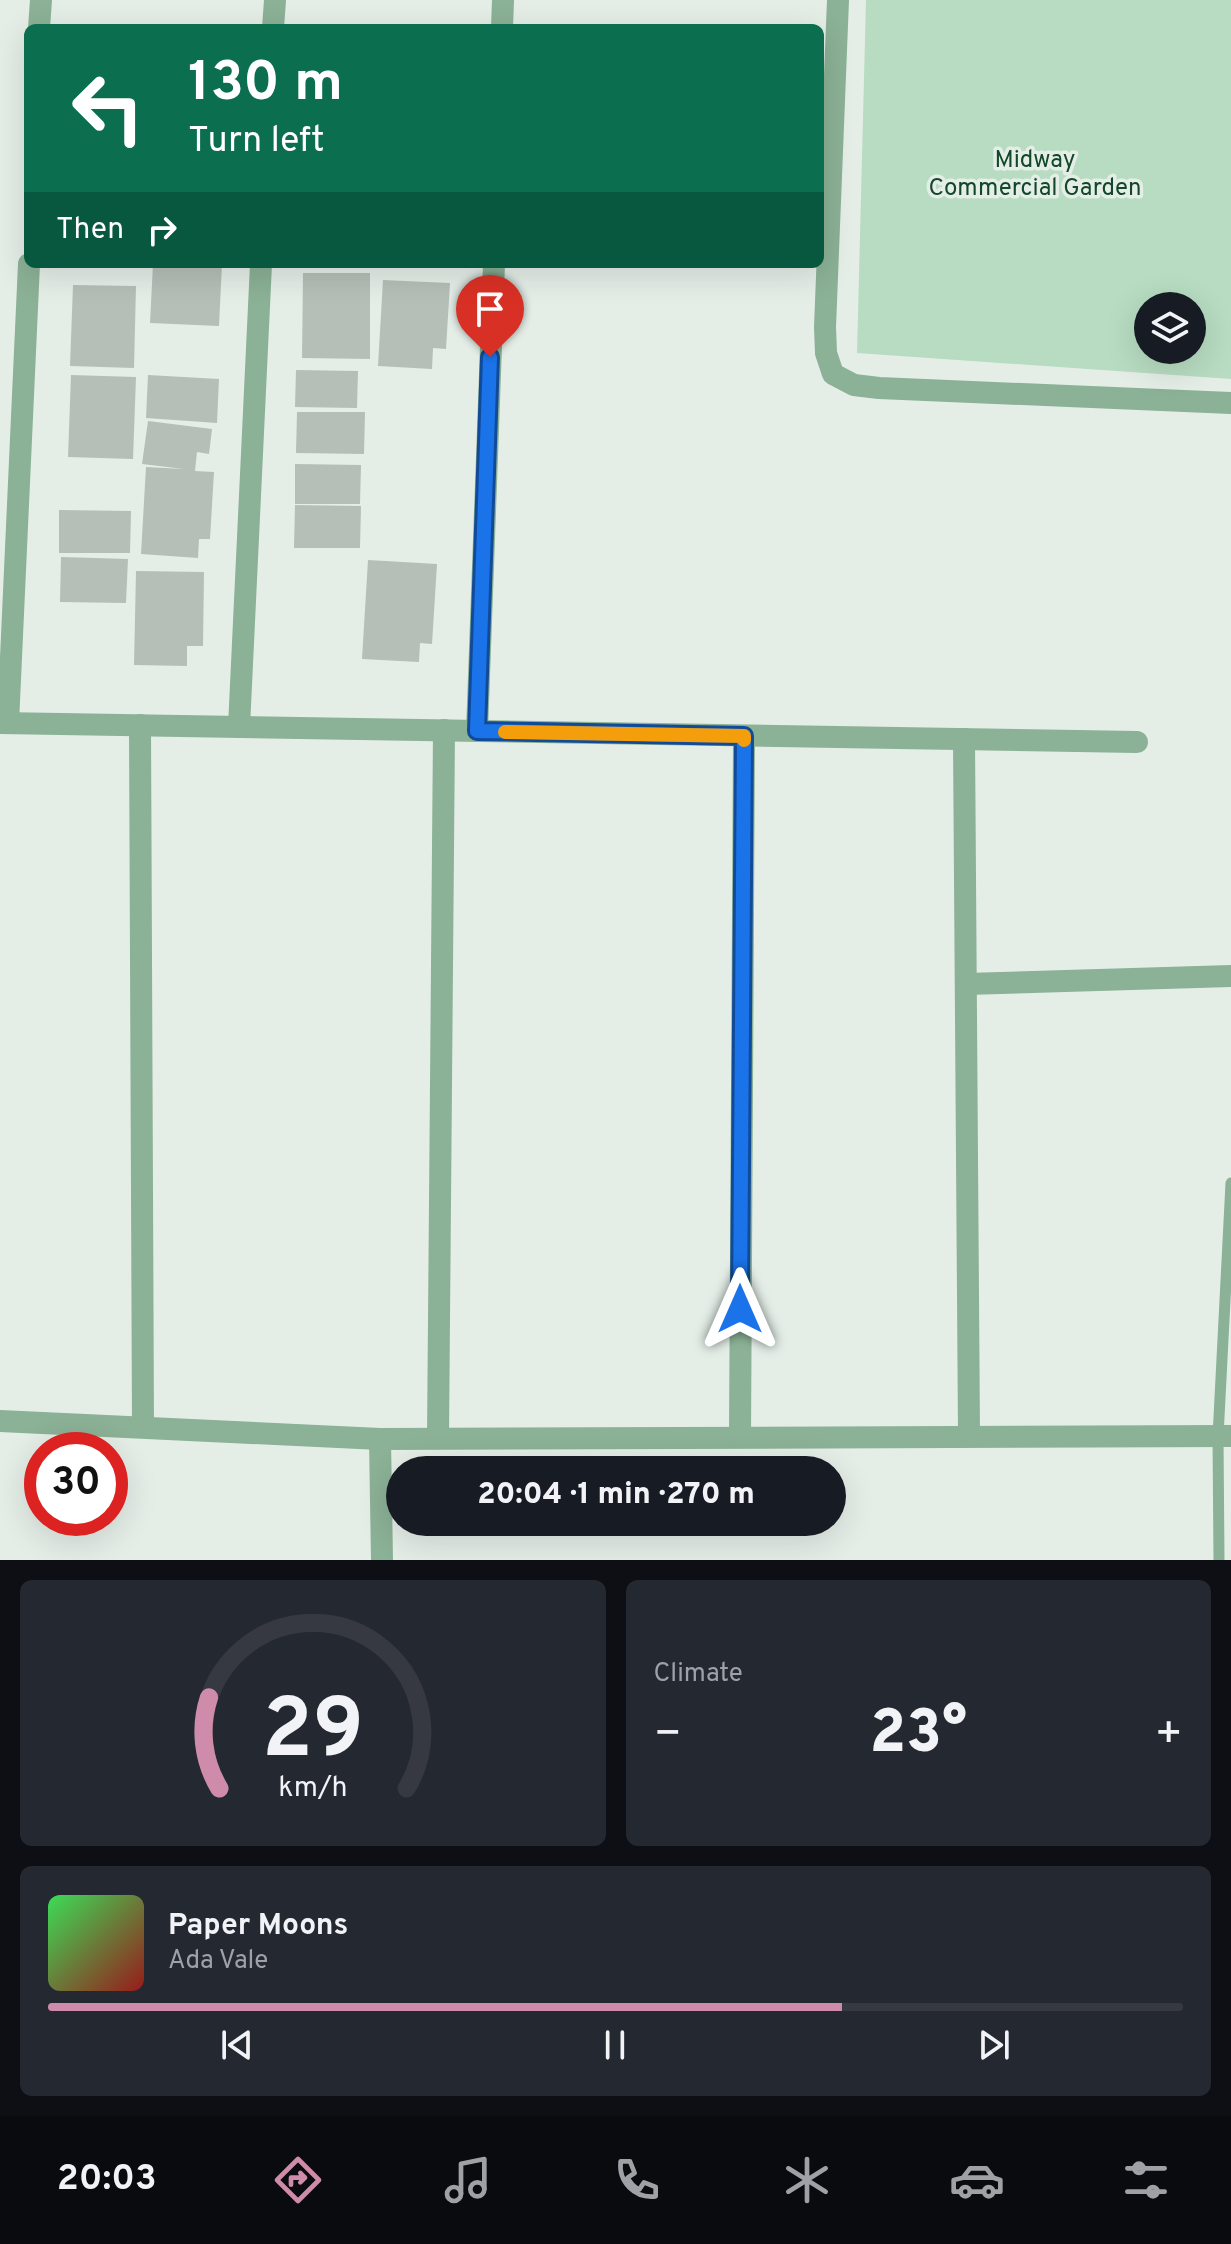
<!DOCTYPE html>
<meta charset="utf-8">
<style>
:root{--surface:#171b24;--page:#242831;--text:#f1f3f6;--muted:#9ea1a6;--line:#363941;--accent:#ce8caa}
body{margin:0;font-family:Overpass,sans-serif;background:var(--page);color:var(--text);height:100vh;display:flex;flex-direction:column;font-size:30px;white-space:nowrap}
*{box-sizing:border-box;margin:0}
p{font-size:26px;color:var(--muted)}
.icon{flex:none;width:44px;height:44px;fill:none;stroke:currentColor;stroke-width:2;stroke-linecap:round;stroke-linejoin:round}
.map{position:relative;height:1560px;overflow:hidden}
.sheet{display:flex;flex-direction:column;gap:20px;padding:20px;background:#0d0f14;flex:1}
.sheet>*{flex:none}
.guide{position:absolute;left:24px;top:24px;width:800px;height:244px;border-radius:12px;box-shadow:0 8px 32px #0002;background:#0b6e4f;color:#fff;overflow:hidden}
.buttons{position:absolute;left:1134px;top:292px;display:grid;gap:16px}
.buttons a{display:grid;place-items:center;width:72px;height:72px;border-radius:50%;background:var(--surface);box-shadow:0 8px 32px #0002;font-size:40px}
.speed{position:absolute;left:24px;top:1432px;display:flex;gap:16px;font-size:40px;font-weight:700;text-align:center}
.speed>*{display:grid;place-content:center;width:104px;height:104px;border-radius:50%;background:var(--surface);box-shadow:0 8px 32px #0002;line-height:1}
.speed .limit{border:12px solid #d22;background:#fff;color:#111}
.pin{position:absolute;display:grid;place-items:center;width:68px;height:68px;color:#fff;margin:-82px -34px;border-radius:50% 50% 50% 0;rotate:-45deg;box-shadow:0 0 8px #0007}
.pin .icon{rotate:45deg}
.me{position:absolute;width:88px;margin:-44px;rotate:0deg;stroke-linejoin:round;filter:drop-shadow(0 0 6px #0008)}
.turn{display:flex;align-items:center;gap:28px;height:168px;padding:0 32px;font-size:36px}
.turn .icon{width:104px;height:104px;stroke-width:2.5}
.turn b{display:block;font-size:56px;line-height:68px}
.then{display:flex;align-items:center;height:76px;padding:0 32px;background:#0003;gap:16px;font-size:30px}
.big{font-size:60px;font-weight:800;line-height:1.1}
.sheet .card{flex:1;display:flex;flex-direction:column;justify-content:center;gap:12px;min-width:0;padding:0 28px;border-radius:12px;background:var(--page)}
.sheet .dial{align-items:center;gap:0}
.dial svg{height:208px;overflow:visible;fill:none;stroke:var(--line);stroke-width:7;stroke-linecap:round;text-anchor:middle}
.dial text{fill:var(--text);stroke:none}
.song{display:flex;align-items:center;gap:24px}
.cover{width:96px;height:96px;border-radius:12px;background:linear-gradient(135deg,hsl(130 70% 55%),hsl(0 70% 35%))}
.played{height:8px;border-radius:4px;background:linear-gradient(90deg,var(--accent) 70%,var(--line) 70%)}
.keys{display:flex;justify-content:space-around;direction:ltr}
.heat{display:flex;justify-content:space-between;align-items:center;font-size:44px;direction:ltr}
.sheet .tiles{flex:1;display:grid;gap:20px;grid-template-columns:1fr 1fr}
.card:last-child{grid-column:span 2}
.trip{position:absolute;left:386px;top:1456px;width:460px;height:80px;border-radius:40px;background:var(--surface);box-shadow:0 8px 32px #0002;font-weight:800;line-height:80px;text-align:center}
.menu{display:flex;height:128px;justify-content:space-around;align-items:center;background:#090b0e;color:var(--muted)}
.menu .icon{width:56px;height:56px}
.menu .on{color:var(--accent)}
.menu b{font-size:36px;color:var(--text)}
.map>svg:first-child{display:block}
.green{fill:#b7dcc1;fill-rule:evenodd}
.building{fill:#b5bfb7}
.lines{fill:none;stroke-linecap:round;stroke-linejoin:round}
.lane{stroke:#8bb196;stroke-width:11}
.street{stroke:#8bb196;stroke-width:22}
.route-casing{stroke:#114b97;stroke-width:20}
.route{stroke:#1a73e8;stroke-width:14}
.slow{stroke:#f59e0b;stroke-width:14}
.labels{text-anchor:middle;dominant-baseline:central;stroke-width:7;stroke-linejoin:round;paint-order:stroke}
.park-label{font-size:24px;fill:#124729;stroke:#e4eee7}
</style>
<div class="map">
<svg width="1231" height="1560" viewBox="0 0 1231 1560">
<rect width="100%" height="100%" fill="#e4eee7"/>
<path class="green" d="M866,0H1231V379L857,353ZM1148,306H1192V350H1148Z"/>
<g class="building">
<polygon points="90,264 142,264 142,268 90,267"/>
<polygon points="153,264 222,264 219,326 150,323"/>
<polygon points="303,273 370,273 370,359 302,358"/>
<polygon points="383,280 450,283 446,349 433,348 432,369 378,366"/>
<polygon points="73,285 136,286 134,368 70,366"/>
<polygon points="296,370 358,371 357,408 295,407"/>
<polygon points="71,375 136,377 133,459 68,457"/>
<polygon points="148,375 219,379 217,423 146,418"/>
<polygon points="297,412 365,412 364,454 296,453"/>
<polygon points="148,421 212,429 209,454 197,452 195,471 214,472 210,539 199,539 198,558 141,554 146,467 184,469 142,464"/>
<polygon points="295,464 361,465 360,504 295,504"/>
<polygon points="295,505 361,506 360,548 294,548"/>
<polygon points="59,510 131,511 130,553 59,553"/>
<polygon points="61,557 128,559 126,603 60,602"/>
<polygon points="368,560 437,564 432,644 420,643 419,662 362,659"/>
<polygon points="136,571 204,572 203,646 187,646 187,666 134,665"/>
</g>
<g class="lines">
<polyline class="lane" points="1219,1560 1218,1437 1231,1183"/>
<g class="street">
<polyline points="838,0 825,327 826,353 833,374 854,385 879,388 1231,403"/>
<polyline points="39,28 41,0"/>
<polyline points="273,28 275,0"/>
<polyline points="502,28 503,0"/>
<polyline points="0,723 1137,742"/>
<polyline points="8,723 29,264"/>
<polyline points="140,725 143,1427"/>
<polyline points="239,727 261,264"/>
<polyline points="477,731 494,264"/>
<polyline points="964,739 969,1435"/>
<polyline points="966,984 1231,976"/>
<polyline points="0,1421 380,1439 1231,1436"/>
<polyline points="740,1437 744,736"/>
<polyline points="438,1438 444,730"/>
<polyline points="380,1439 382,1560"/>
</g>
</g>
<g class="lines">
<defs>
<polyline id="route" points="490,357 477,731 744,736 740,1309"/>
</defs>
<use href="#route" class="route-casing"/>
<use href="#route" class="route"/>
<polyline class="slow" points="505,732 744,736 744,740"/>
</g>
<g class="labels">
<g class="park-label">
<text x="1035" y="161">Midway<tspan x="1035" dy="28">Commercial Garden</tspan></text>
</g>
</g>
</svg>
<div class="buttons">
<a><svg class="icon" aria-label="layers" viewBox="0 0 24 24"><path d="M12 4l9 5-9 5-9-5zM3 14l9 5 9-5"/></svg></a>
</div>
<div class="speed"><div class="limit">30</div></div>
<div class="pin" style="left:490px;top:357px;background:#d93025"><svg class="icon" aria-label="arrive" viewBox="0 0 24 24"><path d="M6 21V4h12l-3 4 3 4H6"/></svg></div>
<svg class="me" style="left:740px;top:1309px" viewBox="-20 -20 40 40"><path d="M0-17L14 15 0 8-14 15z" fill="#1a73e8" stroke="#fff" stroke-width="4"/></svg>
<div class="trip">20:04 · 1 min · 270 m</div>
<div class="guide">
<div class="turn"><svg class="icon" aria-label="left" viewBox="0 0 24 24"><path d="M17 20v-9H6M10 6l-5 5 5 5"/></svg><div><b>130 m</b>Turn left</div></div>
<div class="then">Then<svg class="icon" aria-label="right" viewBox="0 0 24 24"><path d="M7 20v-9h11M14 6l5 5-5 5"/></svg></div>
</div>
</div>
<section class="sheet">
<div class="tiles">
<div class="card dial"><svg viewBox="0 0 100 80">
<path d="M14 69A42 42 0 1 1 86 69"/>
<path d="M14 69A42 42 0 0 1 10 34" stroke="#ce8caa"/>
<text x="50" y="56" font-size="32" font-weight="700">29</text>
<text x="50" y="72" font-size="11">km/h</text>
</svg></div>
<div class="card"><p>Climate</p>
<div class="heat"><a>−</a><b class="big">23°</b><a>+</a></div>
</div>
<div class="card">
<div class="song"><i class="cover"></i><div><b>Paper Moons</b><p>Ada Vale</p></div></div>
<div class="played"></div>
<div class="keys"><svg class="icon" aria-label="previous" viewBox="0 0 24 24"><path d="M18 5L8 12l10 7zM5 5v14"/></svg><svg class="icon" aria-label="pause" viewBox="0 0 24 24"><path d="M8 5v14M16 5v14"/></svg><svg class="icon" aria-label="next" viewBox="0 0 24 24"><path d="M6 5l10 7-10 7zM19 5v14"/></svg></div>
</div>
</div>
</section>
<nav class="menu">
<b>20:03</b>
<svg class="icon on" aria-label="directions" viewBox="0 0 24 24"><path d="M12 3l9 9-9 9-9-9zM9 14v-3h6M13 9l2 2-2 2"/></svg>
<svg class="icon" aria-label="music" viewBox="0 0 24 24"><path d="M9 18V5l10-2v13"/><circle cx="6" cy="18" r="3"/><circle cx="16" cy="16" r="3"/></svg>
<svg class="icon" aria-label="phone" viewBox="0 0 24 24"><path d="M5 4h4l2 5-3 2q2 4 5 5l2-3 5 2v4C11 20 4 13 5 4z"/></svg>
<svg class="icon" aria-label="climate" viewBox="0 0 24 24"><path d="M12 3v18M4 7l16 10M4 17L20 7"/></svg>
<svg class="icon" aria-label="car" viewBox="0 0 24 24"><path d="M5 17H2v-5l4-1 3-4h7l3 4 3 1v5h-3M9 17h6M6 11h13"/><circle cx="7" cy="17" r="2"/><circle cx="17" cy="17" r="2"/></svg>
<svg class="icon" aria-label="filters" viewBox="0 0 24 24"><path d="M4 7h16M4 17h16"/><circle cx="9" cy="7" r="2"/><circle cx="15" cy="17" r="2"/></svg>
</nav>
